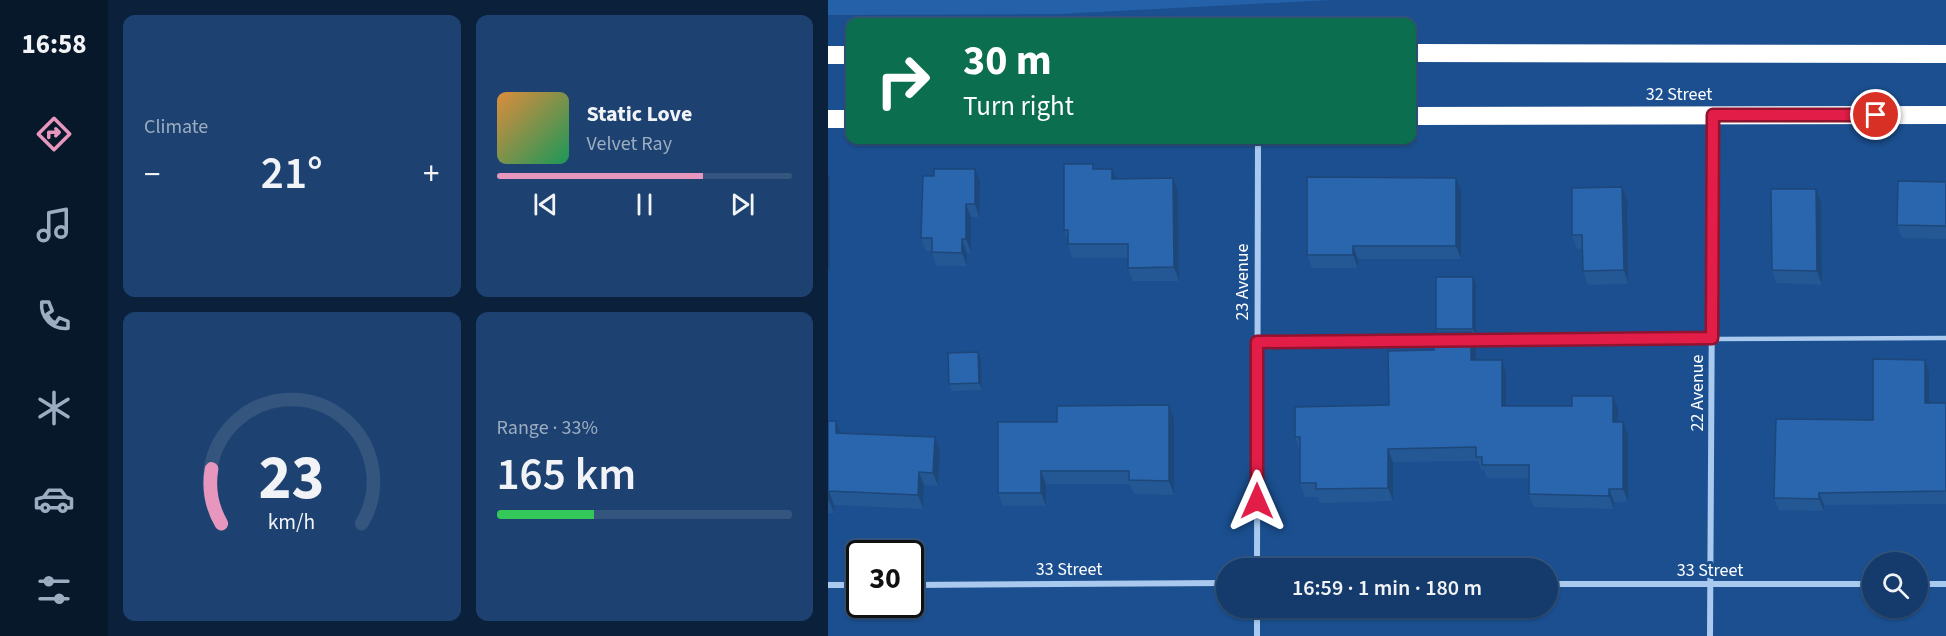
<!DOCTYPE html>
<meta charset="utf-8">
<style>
:root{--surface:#143b6b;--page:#1d4271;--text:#f1f3f6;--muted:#9dadc1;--line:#33557e;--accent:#e797bd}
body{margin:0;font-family:"Source Sans 3",sans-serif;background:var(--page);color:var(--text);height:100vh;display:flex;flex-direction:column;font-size:22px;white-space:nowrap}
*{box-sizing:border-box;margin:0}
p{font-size:20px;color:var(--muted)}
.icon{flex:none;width:33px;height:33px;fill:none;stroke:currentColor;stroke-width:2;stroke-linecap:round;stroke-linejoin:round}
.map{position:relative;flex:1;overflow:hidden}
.details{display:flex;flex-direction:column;gap:15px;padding:15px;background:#0b203b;width:720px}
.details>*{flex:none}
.banner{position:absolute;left:18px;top:18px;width:570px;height:126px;border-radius:12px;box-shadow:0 2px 4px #0004,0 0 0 2px var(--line);background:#0b6e4f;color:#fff;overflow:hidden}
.controls{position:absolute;left:1034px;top:552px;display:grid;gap:12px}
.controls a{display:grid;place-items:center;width:66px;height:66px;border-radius:50%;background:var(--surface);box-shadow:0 2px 4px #0004,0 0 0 2px var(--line);font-size:30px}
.speed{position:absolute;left:18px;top:540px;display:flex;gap:12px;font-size:30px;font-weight:700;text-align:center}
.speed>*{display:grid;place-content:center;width:78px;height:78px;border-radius:50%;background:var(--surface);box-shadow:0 2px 4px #0004,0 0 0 2px var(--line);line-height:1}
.speed .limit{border:3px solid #111;border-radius:9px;background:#fff;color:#111}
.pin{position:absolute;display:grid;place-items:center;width:51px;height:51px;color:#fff;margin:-26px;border:3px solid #fff;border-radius:50%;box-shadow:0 2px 6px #0007}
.me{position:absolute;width:66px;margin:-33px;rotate:0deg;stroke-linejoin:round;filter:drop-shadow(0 0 4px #0008)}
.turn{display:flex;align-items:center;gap:21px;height:126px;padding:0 18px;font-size:27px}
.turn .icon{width:78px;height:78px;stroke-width:2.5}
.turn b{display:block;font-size:42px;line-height:51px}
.big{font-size:45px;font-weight:600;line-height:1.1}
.details .tile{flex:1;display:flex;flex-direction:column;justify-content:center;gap:9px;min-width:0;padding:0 21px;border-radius:12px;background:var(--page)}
.details .dial{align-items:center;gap:0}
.dial svg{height:156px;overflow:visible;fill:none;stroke:var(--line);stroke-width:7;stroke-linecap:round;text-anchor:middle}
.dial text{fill:var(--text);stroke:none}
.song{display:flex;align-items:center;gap:18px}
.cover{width:72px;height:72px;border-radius:9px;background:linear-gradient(135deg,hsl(30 70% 55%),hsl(150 70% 35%))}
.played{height:6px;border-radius:3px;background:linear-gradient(90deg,var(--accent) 70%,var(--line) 70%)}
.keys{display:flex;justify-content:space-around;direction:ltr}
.heat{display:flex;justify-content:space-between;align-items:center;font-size:33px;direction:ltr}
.charge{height:9px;border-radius:4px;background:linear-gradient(90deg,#34c759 33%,var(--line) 0)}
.details .tiles{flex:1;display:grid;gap:15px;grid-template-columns:repeat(2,1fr)}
.trip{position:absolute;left:388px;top:558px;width:342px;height:60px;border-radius:30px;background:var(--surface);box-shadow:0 2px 4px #0004,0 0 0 2px var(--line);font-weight:600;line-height:60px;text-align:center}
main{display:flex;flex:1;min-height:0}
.menu{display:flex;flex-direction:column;width:108px;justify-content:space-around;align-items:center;background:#08182b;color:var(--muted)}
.menu .icon{width:42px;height:42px}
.menu .on{color:var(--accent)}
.menu b{font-size:27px;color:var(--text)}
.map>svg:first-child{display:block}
.green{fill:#2461a8}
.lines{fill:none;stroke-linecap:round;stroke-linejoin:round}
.lane{stroke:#a9c9ee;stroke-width:4.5}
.street{stroke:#a9c9ee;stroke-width:6}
.highway{stroke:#fff;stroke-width:18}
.wall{fill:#245895}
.shaded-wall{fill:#1d4779}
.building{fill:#2a66ad;stroke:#1d4779;stroke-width:1.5}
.route-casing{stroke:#92132f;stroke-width:15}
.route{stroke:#e11d48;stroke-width:10}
.labels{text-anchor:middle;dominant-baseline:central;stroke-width:6;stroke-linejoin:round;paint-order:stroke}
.street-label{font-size:18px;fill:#fff;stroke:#1b4f8f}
</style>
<main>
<nav class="menu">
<b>16:58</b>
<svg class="icon on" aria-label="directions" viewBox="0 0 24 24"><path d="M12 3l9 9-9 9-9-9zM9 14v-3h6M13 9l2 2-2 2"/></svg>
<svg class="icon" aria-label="music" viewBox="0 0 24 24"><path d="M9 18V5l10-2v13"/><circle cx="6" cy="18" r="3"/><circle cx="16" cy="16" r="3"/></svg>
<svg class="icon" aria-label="phone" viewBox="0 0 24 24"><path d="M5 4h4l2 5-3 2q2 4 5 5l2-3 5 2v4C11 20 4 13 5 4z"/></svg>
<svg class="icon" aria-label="climate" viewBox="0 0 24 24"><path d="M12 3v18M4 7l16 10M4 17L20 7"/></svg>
<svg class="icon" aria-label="car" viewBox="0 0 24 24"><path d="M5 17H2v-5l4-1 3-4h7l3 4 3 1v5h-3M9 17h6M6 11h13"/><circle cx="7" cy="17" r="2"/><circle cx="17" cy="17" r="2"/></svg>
<svg class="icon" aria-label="filters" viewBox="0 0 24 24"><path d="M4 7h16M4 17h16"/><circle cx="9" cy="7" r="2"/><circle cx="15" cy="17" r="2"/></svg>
</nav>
<section class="details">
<div class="tiles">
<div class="tile"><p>Climate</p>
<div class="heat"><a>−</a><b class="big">21°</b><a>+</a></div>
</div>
<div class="tile">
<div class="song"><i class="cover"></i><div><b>Static Love</b><p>Velvet Ray</p></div></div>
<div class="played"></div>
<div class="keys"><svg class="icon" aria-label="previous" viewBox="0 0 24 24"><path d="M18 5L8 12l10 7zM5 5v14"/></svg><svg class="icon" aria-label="pause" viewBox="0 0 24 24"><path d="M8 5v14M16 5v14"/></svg><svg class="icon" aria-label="next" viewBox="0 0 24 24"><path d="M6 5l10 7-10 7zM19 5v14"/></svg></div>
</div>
<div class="tile dial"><svg viewBox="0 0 100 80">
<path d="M14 69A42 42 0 1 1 86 69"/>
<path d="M14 69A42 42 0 0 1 9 41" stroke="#e797bd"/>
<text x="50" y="56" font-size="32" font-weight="700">23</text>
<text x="50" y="72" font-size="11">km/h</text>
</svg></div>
<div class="tile"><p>Range · 33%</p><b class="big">165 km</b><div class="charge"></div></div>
</div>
</section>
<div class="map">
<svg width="1118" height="636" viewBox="0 0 1118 636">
<rect width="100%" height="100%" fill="#1b4f8f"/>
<polygon class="green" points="0,0 505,0 231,14 0,15"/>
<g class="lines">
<g class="lane">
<polyline points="641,340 1118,338"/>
<polyline points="429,342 611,341"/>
</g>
<g class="street">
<polyline points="429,568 430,140"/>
<polyline points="720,584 1044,584"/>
<polyline points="1089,584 1118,584"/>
<polyline points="0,585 32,585"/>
<polyline points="82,585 399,583"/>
<polyline points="429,608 429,636"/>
<polyline points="882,636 885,118"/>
</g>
<g class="highway">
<polyline points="584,53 1118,54"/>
<polyline points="0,55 22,55"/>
<polyline points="584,116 1118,115"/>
<polyline points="0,119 22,119"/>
</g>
</g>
<g class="wall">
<polygon points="265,164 267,169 288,179 350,192 351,281 305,281 300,268 300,258 244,258 240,244 240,239 236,230"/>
<polygon points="152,182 151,217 143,217 143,253 139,253 139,266 108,266 104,251 98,251 93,238"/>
<polygon points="1118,182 1118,239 1074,238 1069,225"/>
<polygon points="988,189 993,202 994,285 948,283 944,270"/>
<polygon points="633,191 633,259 530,259 530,268 484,268 479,255"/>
<polygon points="799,200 800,284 760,285 755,271 755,248 749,249 744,235"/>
<polygon points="645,277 648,284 648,336 645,336 648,345 648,360 678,373 678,406 744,406 785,396 790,409 790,422 800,435 800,502 786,502 786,509 706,507 701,494 701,478 659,478 656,470 653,470 650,461 565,462 565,501 492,503 490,497 477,497 472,483 472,450 467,437 561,405 606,350 609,332 608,329"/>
<polygon points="153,359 154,390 124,391 121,384"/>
<polygon points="1101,372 1101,403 1118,403 1118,504 996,505 996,511 951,510 946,498 1045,420"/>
<polygon points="341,405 346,419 346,495 306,494 302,484 218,484 218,506 175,506 170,493 229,422"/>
<polygon points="0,421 12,433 107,437 112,450 110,486 96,485 95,509 6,505 6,513 0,513"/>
</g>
<g class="shaded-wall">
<polygon points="147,169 152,182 151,217 147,204"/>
<polygon points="284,169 289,182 284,179"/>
<polygon points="0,174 2,178 2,272 0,268"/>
<polygon points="345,178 350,192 351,281 346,267"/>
<polygon points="628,178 633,191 633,259 628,246"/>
<polygon points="794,187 799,200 800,284 796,270"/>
<polygon points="988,189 993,202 994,285 989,271"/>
<polygon points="138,204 143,217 143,253 138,239"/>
<polygon points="134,239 139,253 139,266 134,253"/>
<polygon points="525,246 530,259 530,268 525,255"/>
<polygon points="645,277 648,284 648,336 645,329"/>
<polygon points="643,332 648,345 648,373 643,360"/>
<polygon points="150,352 153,359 154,390 151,383"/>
<polygon points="674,360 678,373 678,420 674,406"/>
<polygon points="1097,360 1101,372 1101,415 1097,403"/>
<polygon points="785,396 790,409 790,435 785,422"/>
<polygon points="341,405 346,419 346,495 341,481"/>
<polygon points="8,421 13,434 8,433"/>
<polygon points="795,422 800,435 800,502 795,489"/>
<polygon points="107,437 112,450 110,486 105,473"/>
<polygon points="560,449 565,462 565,501 560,488"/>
<polygon points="213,471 218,484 218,506 213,493"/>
<polygon points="91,472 96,485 95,509 90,495"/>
<polygon points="781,489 786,502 786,509 781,496"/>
<polygon points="1,491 6,505 6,513 1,500"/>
<polygon points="991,493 996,505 996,511 991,499"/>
</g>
<g class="building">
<polygon points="236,164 265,164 265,169 284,169 284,179 345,178 346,267 300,268 300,244 240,244 240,230 236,230"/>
<polygon points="106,169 147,169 147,204 138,204 138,239 134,239 134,253 104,252 104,238 93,238 95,176 106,176"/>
<polygon points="479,177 628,178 628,246 525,246 525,255 479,255"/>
<polygon points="1070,181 1118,182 1118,226 1069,225"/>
<polygon points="794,187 796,270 755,271 754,235 744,235 744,188"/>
<polygon points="943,189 988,189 989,271 944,270"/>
<rect x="608" y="277" width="37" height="52"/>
<polygon points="606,332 643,332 643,360 674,360 674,406 744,406 744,396 785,396 785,422 795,422 795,489 781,489 781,496 701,494 701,465 654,465 654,457 648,457 648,447 560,449 560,488 488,489 488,483 472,483 472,437 467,437 467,407 561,405 560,351 606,350"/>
<polygon points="150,352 151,383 121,384 120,353"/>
<polygon points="1045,359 1097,360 1097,403 1118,403 1118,491 991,493 991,499 946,498 948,419 1045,420"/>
<polygon points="341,405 341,481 301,480 301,471 213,471 213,493 170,493 170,422 229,422 229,406"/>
<polygon points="0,421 8,421 8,433 107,437 105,473 91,472 90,495 1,491 1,500 0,500"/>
</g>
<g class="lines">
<defs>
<polyline id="route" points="429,501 429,342 884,338 885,115 1048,115"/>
</defs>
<use href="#route" class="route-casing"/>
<use href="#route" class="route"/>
</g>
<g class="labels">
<g class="street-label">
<text x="851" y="94">32 Street</text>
<text transform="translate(414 282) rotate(-90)">23 Avenue</text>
<text transform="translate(869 393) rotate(-90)">22 Avenue</text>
<text x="241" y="569">33 Street</text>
<text x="882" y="570">33 Street</text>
</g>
</g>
</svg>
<div class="controls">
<a><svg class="icon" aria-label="search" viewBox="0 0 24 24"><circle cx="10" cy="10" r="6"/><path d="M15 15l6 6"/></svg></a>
</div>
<div class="speed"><div class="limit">30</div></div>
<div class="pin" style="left:1048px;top:115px;background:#d93025"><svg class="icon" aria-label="arrive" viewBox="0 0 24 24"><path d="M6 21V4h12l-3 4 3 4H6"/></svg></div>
<svg class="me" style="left:429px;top:501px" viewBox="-20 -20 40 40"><path d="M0-17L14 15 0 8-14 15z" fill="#e11d48" stroke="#fff" stroke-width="4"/></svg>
<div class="trip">16:59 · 1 min · 180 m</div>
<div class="banner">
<div class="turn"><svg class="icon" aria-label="right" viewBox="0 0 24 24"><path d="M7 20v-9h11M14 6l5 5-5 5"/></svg><div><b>30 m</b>Turn right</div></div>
</div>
</div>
</main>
